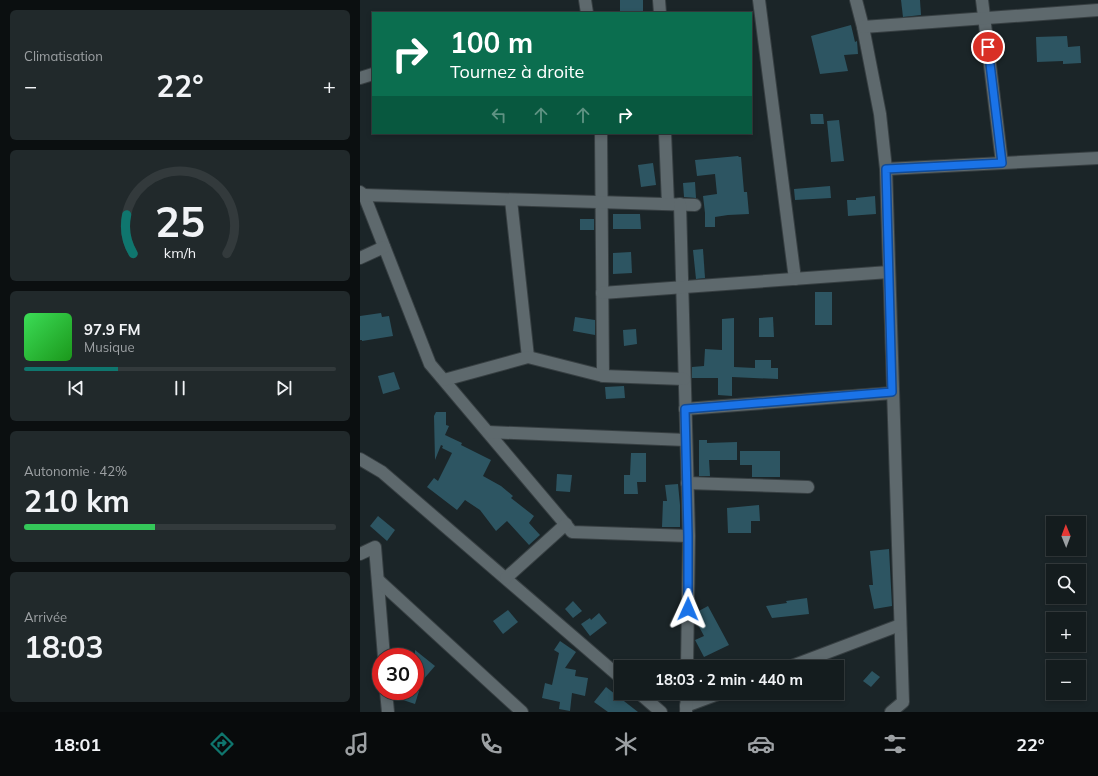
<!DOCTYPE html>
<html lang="fr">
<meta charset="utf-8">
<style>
:root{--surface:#141c1e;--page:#21292b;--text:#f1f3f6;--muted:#9da1a4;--line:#333a3c;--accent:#0f766e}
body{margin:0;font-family:Mulish,sans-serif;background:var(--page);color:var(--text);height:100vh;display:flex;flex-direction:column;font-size:15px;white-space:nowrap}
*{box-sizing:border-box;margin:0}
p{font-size:13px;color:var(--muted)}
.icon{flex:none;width:22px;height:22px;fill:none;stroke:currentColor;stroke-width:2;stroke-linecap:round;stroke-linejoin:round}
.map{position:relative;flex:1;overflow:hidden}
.panel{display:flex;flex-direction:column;gap:10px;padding:10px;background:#0b0f10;width:360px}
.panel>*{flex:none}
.hud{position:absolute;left:12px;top:12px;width:380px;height:122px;border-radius:0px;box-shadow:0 2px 6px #0003,0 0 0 1px var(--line);background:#0b6e4f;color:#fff;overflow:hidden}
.needle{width:26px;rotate:359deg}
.tools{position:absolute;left:686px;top:516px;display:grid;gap:8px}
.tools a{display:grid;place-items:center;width:40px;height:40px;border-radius:0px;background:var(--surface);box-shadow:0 2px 6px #0003,0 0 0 1px var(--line);font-size:20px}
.speed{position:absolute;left:12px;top:648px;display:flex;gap:8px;font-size:20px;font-weight:700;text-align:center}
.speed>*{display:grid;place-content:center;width:52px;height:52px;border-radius:50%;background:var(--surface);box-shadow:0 2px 6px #0003,0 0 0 1px var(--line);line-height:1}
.speed .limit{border:6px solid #d22;background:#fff;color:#111}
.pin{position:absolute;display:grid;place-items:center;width:34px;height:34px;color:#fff;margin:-17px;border:2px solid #fff;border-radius:50%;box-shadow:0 1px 4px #0007}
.me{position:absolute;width:44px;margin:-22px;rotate:1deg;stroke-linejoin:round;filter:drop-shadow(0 0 3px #0008)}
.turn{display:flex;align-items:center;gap:14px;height:84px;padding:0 12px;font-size:18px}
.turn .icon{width:52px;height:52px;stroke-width:2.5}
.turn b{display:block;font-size:28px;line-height:34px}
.lanes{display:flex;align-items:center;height:38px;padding:0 12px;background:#0003;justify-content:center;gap:20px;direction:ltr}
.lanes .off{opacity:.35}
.big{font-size:30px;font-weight:700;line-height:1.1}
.panel .widget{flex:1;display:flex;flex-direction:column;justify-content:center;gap:6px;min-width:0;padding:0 14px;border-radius:6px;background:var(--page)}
.panel .dial{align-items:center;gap:0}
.dial svg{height:104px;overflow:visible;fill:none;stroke:var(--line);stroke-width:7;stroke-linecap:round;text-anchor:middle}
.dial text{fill:var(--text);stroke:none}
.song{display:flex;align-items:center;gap:12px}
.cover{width:48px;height:48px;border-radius:6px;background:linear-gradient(135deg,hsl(130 70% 55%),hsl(120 70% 35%))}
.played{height:4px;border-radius:2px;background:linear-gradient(90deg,var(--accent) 30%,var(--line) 30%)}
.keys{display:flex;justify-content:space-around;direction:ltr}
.heat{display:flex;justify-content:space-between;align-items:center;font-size:22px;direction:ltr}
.charge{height:6px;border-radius:3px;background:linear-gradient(90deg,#34c759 42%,var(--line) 0)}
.trip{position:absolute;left:254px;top:660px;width:230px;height:40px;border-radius:0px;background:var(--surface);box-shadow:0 2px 6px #0003,0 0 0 1px var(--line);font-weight:700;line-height:40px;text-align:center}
.tab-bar{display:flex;height:64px;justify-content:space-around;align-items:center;background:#080b0c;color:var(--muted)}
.tab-bar .icon{width:28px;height:28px}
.tab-bar .selected{color:var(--accent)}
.tab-bar b{font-size:18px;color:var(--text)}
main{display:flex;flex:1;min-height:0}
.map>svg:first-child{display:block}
.building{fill:#2d5562}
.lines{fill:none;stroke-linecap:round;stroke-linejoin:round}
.minor-casing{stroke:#373f42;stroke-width:14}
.minor{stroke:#5e696d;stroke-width:12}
.route-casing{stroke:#114b97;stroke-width:10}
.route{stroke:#1a73e8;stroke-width:7}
</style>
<main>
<section class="panel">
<div class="widget"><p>Climatisation</p>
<div class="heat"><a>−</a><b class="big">22°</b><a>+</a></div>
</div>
<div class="widget dial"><svg viewBox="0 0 100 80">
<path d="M14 69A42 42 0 1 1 86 69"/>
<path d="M14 69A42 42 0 0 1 9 39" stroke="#0f766e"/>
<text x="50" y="56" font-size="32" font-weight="700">25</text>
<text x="50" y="72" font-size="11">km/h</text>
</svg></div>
<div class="widget">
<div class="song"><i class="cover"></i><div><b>97.9 FM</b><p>Musique</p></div></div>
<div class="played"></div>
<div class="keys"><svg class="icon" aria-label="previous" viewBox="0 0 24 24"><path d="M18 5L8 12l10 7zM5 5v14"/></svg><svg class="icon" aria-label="pause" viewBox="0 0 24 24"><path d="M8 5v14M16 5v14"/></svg><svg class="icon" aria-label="next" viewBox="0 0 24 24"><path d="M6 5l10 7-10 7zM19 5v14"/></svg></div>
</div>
<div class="widget"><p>Autonomie · 42%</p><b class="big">210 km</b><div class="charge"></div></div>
<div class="widget"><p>Arrivée</p><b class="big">18:03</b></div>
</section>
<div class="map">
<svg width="738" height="712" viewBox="0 0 738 712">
<rect width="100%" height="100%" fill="#1b2528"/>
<g class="building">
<rect x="260" y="0" width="23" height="13"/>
<polygon points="541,0 560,0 561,15 543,17"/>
<polygon points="491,25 495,42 497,41 498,54 484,55 488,71 460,74 451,36"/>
<polygon points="707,36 708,47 720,46 721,63 703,64 703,61 677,62 676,37"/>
<polygon points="450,114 463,114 464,124 451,124"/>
<polygon points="479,120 484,161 471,162 467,121"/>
<polygon points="378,156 379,157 381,157 384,192 387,192 389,214 368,215 355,217 355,227 345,227 345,213 343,196 357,194 355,174 337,176 335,160"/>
<polygon points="293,163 296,185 281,187 278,165"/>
<polygon points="335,182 336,198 324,197 323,183"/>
<polygon points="470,186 471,198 435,200 434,189"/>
<polygon points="515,196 516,214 488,216 487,200 496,200 496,198"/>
<polygon points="253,214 280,214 281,229 253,229"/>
<rect x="220" y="219" width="14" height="11"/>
<polygon points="343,249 345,278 336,279 333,250"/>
<polygon points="271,252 272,273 253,274 253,253"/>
<rect x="455" y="292" width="17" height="33"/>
<polygon points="21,313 22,317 29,316 33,336 2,341 2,340 0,340 0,316"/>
<polygon points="215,317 235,320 235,335 213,331"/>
<polygon points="413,317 414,337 399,337 399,318"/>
<polygon points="374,318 374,367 395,368 395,360 411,360 411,368 418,368 418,379 372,377 372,396 358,395 358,378 332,378 332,367 344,366 345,349 362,350 362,319"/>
<polygon points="276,329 277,344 264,346 263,330"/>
<polygon points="34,372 40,389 23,394 18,376"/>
<polygon points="264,386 265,398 246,399 245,387"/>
<polygon points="76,412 86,412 86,425 89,426 85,435 102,443 101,445 131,460 123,476 141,486 153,496 151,498 174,516 169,523 180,535 169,545 147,521 136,531 120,510 105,500 97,510 67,487 74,478 78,481 92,453 82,448 83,446 81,445 75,460 74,416"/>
<polygon points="339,440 347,440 347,443 377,442 377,460 349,460 350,476 339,476"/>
<polygon points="380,451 420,451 420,477 392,477 392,465 380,465"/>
<polygon points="271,453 286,453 286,482 277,482 278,494 264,494 264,475 270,475"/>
<polygon points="197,474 212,475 210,492 196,491"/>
<polygon points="318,484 320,505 320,527 302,527 303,501 307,501 305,485"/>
<polygon points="399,505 400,521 391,521 391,533 368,533 367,508"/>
<polygon points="18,516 35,530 27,541 10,526"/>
<polygon points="529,549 532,606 514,609 509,585 513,585 510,551"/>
<polygon points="447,598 449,614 412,618 406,606 427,603 426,601"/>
<polygon points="213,601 222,611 213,618 205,609"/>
<polygon points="348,606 369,645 344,657 335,640 344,636 335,619 335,613"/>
<polygon points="148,610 158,622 143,634 133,621"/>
<polygon points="239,613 247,623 230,636 221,624 230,618 231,620"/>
<polygon points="200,641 216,652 205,668 216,670 215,676 228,678 225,696 212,693 210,711 199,709 200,702 182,698 185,683 192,685 199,653 194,650"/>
<polygon points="55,650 75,666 55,689"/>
<polygon points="512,671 520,677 511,687 503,681"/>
<polygon points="246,687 278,712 248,712 234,702"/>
<polygon points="34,691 59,691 55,704 34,697"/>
</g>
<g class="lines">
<defs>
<g id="minor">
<polyline points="225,0 227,13"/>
<polyline points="299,0 300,13"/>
<polyline points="399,0 435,279"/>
<polyline points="496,0 503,27 520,114 526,169 543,702 531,712"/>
<polyline points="622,0 642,163"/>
<polyline points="503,27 738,10"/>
<polyline points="0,78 13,74"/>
<polyline points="241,133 243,376"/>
<polyline points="305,133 308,204"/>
<polyline points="526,169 738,158"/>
<polyline points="0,192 4,195 70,364 212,532 329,536"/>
<polyline points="4,195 335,205"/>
<polyline points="151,200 168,357"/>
<polyline points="320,204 329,536 327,667"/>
<polyline points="0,258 24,247"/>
<polyline points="242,293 529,272"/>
<polyline points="84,380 168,357 243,376 324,379"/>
<polyline points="325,409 532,393"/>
<polyline points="128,432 326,440"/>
<polyline points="0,459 22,472 261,678"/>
<polyline points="327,483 448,487"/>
<polyline points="0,554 15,547 24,657"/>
<polyline points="146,578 206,524"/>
<polyline points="18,580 162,712"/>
<polyline points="429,667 540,625"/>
<polyline points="26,691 28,712"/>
<polyline points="279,693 301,712"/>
<polyline points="326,706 361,693"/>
<polyline points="326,712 327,693"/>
</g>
</defs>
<use href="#minor" class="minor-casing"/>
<use href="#minor" class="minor"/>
</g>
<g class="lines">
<defs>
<polyline id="route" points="328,609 328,536 325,409 532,392 526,169 642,163 628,47"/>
</defs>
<use href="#route" class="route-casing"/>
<use href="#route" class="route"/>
</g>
</svg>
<div class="tools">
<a><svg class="needle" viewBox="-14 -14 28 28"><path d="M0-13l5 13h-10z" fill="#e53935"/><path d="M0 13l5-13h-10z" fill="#9da1a4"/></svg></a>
<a><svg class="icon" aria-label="search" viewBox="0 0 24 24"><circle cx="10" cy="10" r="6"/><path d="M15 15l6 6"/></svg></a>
<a>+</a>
<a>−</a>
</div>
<div class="speed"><div class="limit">30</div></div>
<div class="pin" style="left:628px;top:47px;background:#d93025"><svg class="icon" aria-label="arrive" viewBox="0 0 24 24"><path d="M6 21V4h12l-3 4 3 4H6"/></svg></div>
<svg class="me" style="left:328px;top:609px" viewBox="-20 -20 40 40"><path d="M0-17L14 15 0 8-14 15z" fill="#1a73e8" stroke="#fff" stroke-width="4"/></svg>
<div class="trip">18:03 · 2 min · 440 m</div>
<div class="hud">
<div class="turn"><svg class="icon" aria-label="right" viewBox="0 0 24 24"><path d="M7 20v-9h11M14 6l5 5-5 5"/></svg><div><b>100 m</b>Tournez à droite</div></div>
<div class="lanes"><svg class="icon off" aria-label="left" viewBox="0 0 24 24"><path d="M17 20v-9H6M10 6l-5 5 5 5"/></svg><svg class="icon off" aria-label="ahead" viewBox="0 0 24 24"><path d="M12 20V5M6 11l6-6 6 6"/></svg><svg class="icon off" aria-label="ahead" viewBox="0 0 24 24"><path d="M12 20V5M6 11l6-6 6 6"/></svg><svg class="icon" aria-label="right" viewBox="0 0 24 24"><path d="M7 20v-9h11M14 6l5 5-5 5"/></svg></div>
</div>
</div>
</main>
<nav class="tab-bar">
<b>18:01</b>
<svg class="icon selected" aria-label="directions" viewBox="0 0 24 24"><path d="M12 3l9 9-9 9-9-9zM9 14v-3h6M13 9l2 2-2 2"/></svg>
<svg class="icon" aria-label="music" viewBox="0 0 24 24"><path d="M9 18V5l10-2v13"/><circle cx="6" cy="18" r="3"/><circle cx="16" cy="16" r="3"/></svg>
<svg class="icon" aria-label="phone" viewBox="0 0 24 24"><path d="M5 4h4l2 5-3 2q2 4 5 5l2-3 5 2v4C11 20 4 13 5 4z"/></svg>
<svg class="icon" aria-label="climate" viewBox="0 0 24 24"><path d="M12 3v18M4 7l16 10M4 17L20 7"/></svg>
<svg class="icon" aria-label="car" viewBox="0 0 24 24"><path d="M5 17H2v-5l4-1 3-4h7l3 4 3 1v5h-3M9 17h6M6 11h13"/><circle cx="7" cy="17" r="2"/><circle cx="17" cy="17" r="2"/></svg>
<svg class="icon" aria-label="filters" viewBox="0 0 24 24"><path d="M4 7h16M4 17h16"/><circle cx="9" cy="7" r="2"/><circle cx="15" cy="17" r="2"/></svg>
<b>22°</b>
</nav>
